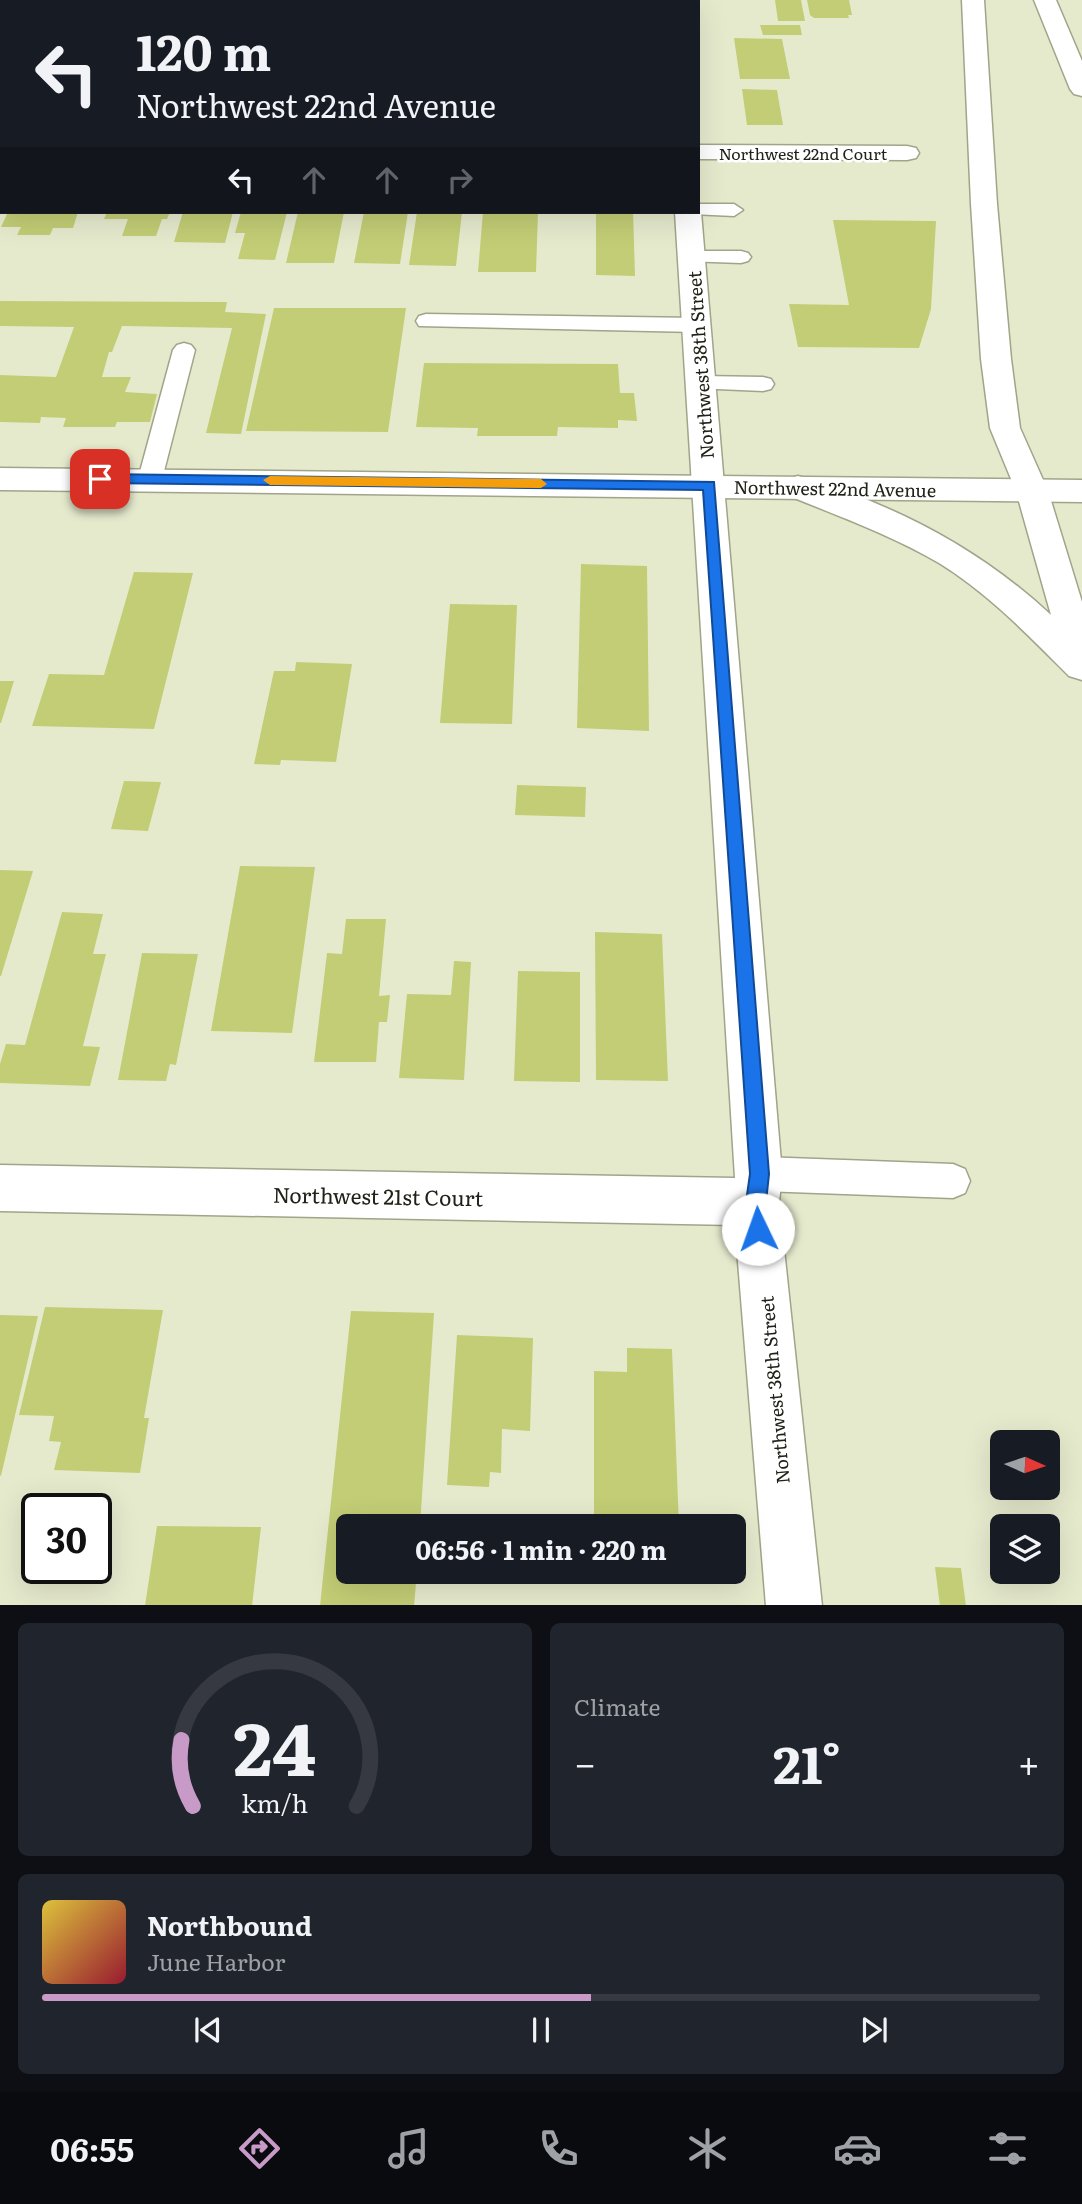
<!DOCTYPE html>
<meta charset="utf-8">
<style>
:root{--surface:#171b24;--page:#20242c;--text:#f1f3f6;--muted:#9ea1a6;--line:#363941;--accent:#c89ac8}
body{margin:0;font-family:Literata,serif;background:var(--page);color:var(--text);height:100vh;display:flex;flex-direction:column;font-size:26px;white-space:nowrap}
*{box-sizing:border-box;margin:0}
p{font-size:23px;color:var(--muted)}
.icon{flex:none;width:38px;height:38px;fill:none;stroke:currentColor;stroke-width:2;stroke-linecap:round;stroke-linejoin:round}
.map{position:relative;height:1605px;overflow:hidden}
.details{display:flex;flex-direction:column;gap:18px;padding:18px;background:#0d0f14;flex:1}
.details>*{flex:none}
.hud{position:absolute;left:0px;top:0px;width:700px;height:214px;box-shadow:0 7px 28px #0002;background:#171b24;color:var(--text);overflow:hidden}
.needle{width:46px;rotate:93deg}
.controls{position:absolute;left:990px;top:1430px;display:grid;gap:14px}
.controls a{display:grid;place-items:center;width:70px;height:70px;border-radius:10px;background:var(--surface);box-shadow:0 7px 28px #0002;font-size:35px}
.speed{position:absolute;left:21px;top:1493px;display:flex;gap:14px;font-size:35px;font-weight:700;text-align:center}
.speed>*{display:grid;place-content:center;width:91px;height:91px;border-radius:50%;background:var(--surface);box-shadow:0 7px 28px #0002;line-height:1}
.speed .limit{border:4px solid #111;border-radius:10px;background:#fff;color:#111}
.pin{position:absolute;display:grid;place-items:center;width:60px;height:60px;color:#fff;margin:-30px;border-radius:14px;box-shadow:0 4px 10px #0006}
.me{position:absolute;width:77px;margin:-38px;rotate:357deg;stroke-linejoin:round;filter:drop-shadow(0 0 5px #0008)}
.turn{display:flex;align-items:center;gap:24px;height:147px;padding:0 21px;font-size:32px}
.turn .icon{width:91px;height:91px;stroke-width:2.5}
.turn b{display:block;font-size:49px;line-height:60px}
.lanes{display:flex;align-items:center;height:66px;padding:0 21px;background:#0003;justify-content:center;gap:35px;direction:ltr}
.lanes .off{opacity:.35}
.big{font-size:52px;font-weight:700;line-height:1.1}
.details .card{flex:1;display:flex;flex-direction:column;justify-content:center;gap:10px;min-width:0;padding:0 24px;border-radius:10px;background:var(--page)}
.details .dial{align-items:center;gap:0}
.dial svg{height:182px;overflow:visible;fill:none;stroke:var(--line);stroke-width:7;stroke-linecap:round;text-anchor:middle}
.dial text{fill:var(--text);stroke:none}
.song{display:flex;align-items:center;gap:21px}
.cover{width:84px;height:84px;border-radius:10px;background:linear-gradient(135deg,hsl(50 70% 55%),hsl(350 70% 35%))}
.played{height:7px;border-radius:4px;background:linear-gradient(90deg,var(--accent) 55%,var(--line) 55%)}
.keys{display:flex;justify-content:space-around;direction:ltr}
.heat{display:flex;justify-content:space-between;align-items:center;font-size:38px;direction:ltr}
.details .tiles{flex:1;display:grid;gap:18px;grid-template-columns:1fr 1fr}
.card:last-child{grid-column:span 2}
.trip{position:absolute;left:336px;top:1514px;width:410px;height:70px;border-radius:10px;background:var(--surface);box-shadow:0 7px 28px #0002;font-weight:700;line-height:70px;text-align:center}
.menu{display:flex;height:112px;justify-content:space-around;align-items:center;background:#090b0e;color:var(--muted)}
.menu .icon{width:49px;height:49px}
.menu .on{color:var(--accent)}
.menu b{font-size:32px;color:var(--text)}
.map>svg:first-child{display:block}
.building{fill:#c3cd75}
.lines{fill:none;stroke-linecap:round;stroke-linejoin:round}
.service-casing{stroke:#a1a489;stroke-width:3}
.minor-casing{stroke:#a1a489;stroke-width:3}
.secondary-casing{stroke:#a1a489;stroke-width:3}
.motorway-casing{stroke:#a1a489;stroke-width:3}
.service{fill:#fff;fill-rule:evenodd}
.minor{fill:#fff;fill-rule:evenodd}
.secondary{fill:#fff;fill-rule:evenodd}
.motorway{fill:#fff;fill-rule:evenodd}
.route{fill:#1a73e8;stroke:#114b97;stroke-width:2}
.slow{fill:#f59e0b}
.labels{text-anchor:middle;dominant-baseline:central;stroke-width:5;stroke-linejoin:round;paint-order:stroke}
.far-street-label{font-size:16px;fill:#202117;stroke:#fff}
.street-label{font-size:18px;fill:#202117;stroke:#fff}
.near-street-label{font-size:21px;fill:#202117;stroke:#fff}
</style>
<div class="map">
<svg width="1082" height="1606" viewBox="0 0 1082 1606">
<rect width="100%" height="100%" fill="#e6eacd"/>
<g class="building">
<polygon points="775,0 801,0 805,21 778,21"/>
<polygon points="807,0 849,0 852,15 848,15 849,18 814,18 810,15"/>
<polygon points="760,25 800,25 802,35 763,35"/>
<polygon points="734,38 782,39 790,79 740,79"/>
<polygon points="742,89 777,90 783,125 747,125"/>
<polygon points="8,212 78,212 73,228 53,228 50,235 17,235 21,227 1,227"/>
<polygon points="107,212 170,212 167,219 162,219 156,236 122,236 128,219 104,219"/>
<polygon points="183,212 233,212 225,243 174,242"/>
<polygon points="241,212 287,212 275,260 238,259 245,233 235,233"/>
<polygon points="298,212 344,212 334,263 286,263"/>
<polygon points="364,212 408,212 400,264 354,263"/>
<polygon points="417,212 462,212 456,266 409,265"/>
<polygon points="483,212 538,212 536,272 478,272"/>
<polygon points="596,212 633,212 635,276 596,275"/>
<polygon points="833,220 936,221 931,309 919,348 798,347 789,304 849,305"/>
<polygon points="0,301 227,302 225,312 266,314 241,434 206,433 232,328 122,326 112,352 109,352 102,377 131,377 125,392 157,394 150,422 117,422 115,427 63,427 66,418 41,417 40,423 0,422 0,375 56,377 74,327 0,326"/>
<polygon points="274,308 406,308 388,432 246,431"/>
<polygon points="424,363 618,364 620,393 634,393 637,421 618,420 618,428 558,427 557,436 477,436 478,428 416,427"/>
<polygon points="581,564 647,566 649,731 577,728"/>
<polygon points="134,572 193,573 154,729 32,726 49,674 104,675"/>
<polygon points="450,604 517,605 512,724 440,723"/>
<polygon points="296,662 352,664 336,762 281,760 280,765 254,764 274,671 295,671"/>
<polygon points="0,681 14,681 1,723 0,723"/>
<polygon points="124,781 161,782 148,831 111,829"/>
<polygon points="517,785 586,787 585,817 515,815"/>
<polygon points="240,866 315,867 292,1033 211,1031"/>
<polygon points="0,870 33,871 1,976 0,976"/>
<polygon points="62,912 103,914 93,954 106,954 83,1046 100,1047 90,1086 0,1083 0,1064 6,1044 25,1045"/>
<polygon points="346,919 386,919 379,996 390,995 387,1022 379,1022 376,1062 314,1062 327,953 342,954"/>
<polygon points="595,932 662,934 668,1081 596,1080"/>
<polygon points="142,953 198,954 176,1065 170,1064 166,1081 118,1080"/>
<polygon points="454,961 471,962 464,1080 399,1078 407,994 451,995"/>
<polygon points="518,971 580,972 580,1082 514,1081"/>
<polygon points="45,1307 163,1310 144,1418 149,1418 140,1473 54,1470 61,1442 49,1441 54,1416 19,1415"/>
<polygon points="351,1311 434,1313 420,1526 348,1526 348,1572 417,1572 414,1606 320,1606"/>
<polygon points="0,1315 38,1316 1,1476 0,1475"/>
<polygon points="457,1335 533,1338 530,1431 502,1429 501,1473 490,1472 489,1487 447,1485"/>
<polygon points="627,1348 672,1349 679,1526 594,1526 594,1371 627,1372"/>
<polygon points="157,1526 261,1527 252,1606 145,1606"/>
<polygon points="935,1567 961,1568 966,1606 940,1606"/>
</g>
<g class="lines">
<defs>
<g id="service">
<polygon points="0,0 9,2 2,2 0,11"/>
<polygon points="698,204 734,204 743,210 734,216 691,214 690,212 698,212"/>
<polygon points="691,251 741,251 748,253 751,257 748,261 741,263 684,261 681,257 684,253"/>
<polygon points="426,314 697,318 704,320 707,325 704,330 697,332 419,326 416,321 419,316"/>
<polygon points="184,343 191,345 195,350 162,479 158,485 150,487 142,485 138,479 173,350 177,345"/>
<polygon points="702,376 763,377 771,379 774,384 771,389 763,391 694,388 691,383 694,378"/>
<polygon points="759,1157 953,1164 965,1169 970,1181 965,1193 953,1198 759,1191 747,1186 742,1174 747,1162"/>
</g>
<g id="minor">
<rect x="658" y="0" width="22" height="2"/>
<rect x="0" y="141" width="2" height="14"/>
<polygon points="698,145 907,146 916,148 919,153 916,158 907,160 698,159"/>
<polygon points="698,208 701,212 782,1174 779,1202 822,1606 766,1606 735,1225 0,1211 0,1165 735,1178 675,212 698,212"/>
</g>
<polygon id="secondary" points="0,468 1082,480 1082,502 0,490"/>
<g id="motorway">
<path d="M962,0H984L997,204L1011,359L1020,428L1048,491L1082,602V680L1069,676C1029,636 988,593 939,563C891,535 838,516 787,495L782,487L787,479L798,476C892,503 979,548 1051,615L1016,491L990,428L981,359L971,204Z"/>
<polygon points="1034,0 1056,0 1082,61 1082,96 1074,94 1070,89"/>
</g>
</defs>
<use href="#service" class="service-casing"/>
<use href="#minor" class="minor-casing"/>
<use href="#secondary" class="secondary-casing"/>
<use href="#motorway" class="motorway-casing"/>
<use href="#service" class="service"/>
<use href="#minor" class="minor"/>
<use href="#secondary" class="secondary"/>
<use href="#motorway" class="motorway"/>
</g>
<polygon class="route" points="100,474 714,482 769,1174 766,1202 768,1229 765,1236 758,1239 752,1236 746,1202 750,1174 703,490 100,483 93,479"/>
<polygon class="slow" points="270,476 541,479 547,484 541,488 270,485 263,480"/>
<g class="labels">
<g class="far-street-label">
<text x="803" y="153">Northwest 22nd Court</text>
</g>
<g class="street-label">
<text transform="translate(700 365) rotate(-94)">Northwest 38th Street</text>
<text transform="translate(835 488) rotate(1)">Northwest 22nd Avenue</text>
<text transform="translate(774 1390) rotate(-95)">Northwest 38th Street</text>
</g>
<g class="near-street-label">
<text transform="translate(378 1195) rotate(1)">Northwest 21st Court</text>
</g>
</g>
</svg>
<div class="controls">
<a><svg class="needle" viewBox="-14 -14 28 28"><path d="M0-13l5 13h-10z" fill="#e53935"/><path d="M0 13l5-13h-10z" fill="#9ea1a6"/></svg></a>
<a><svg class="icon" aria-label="layers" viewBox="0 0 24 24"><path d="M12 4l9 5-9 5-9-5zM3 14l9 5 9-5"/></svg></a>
</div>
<div class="speed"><div class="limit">30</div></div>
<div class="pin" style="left:100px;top:479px;background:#d93025"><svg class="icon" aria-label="arrive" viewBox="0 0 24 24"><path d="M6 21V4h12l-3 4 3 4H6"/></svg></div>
<svg class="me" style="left:758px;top:1229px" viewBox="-20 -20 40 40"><circle r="19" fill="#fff"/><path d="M0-13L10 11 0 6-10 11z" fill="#1a73e8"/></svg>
<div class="trip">06:56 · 1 min · 220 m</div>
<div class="hud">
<div class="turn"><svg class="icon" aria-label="left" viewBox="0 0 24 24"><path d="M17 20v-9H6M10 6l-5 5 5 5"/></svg><div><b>120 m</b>Northwest 22nd Avenue</div></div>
<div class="lanes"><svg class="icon" aria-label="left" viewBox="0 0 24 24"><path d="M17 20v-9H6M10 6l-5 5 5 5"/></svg><svg class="icon off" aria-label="ahead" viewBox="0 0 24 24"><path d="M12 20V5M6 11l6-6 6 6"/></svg><svg class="icon off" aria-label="ahead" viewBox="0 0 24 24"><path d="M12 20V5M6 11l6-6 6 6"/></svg><svg class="icon off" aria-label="right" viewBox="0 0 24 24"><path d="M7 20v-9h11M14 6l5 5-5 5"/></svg></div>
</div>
</div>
<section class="details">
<div class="tiles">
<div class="card dial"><svg viewBox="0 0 100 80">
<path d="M14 69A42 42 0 1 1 86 69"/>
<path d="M14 69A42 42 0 0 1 9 40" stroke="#c89ac8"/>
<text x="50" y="56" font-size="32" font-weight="700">24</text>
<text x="50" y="72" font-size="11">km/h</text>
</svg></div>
<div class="card"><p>Climate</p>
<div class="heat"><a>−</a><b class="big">21°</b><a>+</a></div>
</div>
<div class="card">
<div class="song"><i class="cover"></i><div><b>Northbound</b><p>June Harbor</p></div></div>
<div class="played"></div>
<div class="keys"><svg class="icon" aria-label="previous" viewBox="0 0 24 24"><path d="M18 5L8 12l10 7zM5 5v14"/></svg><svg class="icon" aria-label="pause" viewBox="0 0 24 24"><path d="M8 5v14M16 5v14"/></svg><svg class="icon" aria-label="next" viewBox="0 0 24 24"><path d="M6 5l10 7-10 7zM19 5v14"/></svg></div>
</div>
</div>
</section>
<nav class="menu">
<b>06:55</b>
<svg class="icon on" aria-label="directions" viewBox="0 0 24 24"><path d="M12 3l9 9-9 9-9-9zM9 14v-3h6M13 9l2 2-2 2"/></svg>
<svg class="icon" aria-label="music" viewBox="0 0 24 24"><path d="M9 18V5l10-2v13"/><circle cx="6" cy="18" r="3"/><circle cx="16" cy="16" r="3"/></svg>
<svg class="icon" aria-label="phone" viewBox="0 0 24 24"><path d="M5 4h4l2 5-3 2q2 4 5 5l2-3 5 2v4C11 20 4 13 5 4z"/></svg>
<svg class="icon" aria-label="climate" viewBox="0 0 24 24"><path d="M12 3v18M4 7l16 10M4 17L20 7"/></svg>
<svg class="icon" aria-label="car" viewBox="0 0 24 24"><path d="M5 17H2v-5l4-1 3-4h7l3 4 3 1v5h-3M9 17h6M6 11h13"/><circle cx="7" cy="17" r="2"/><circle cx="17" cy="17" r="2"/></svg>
<svg class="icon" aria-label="filters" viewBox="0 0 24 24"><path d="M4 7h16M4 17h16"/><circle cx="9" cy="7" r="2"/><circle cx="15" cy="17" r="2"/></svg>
</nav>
